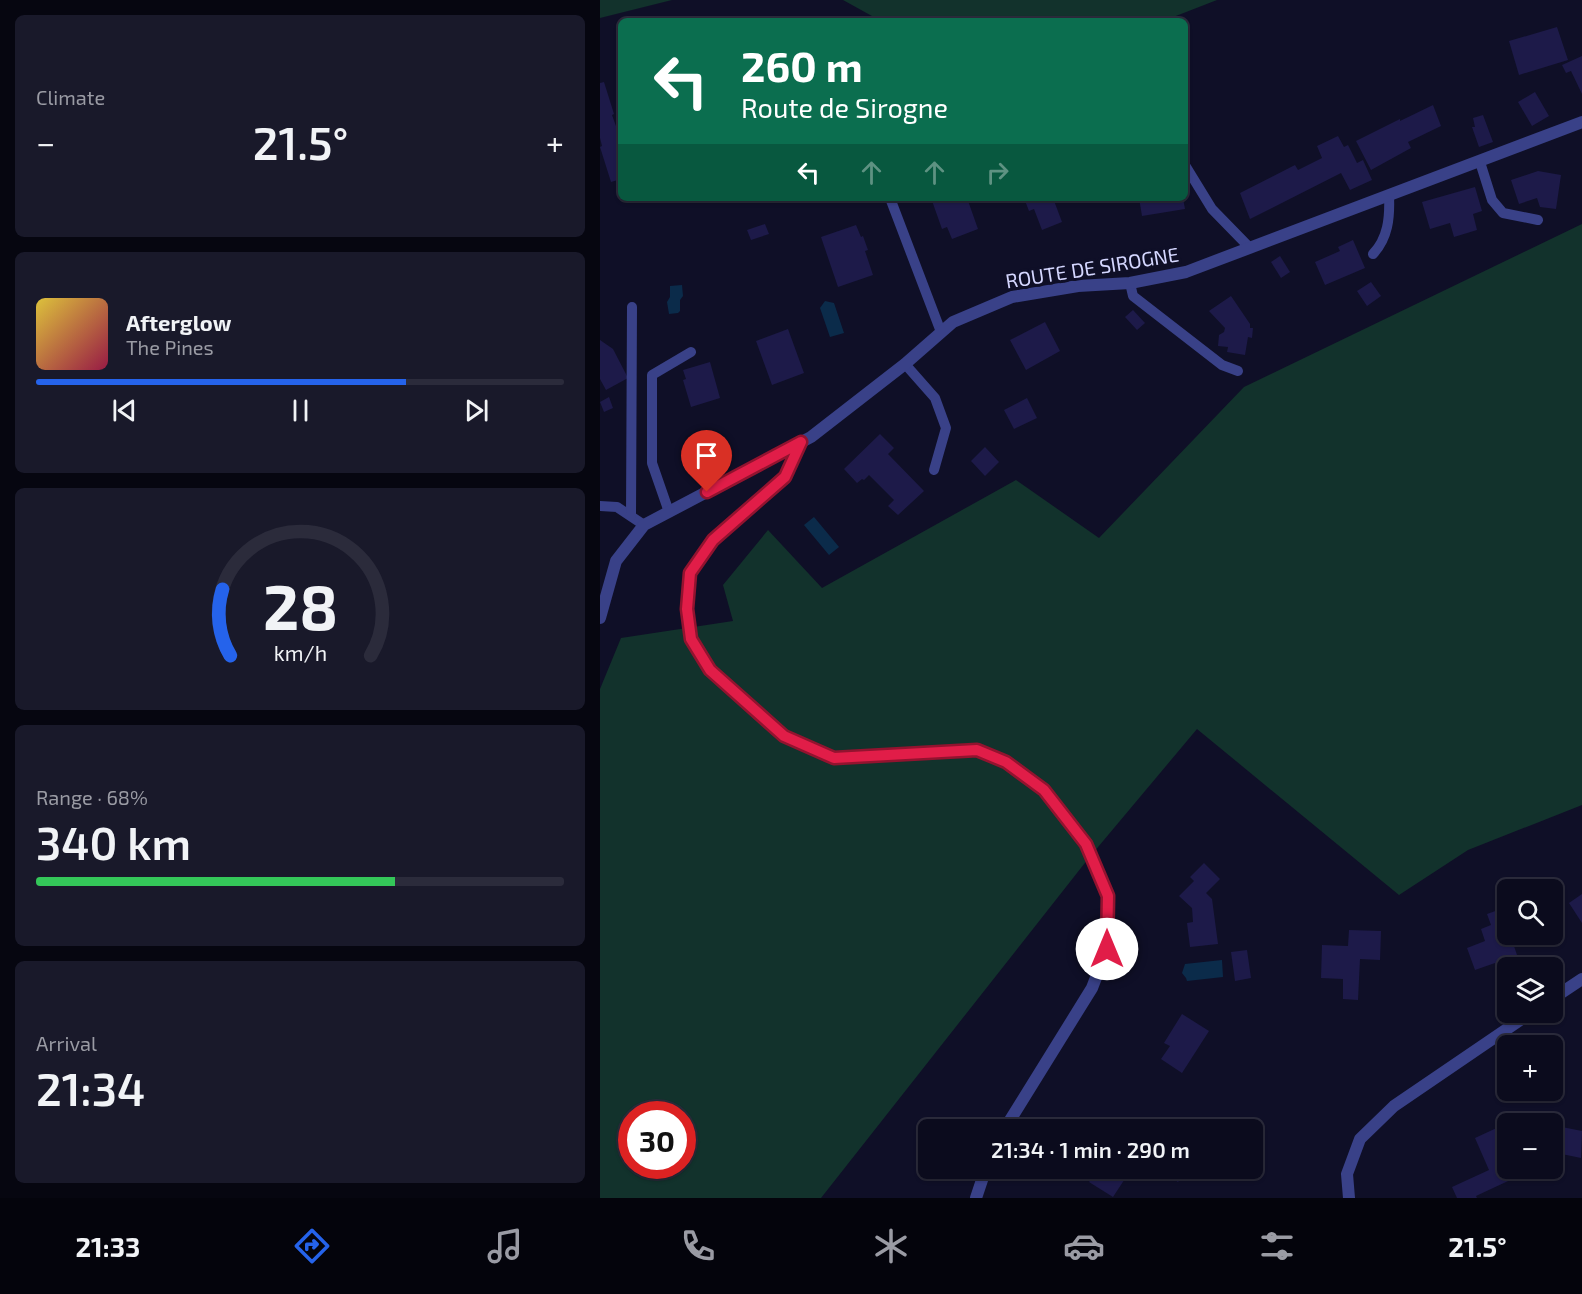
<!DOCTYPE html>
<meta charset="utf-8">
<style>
:root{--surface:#0b0b1d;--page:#19192a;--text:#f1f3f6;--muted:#9a9ba4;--line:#2b2b3b;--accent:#2563eb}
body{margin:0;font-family:"Exo 2",sans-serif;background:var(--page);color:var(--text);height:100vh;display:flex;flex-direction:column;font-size:22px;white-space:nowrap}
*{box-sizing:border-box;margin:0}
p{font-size:20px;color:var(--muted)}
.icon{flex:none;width:33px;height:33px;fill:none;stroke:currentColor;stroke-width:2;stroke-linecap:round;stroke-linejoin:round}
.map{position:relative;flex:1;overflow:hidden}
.drawer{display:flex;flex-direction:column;gap:15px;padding:15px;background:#060610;width:600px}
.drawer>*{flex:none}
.banner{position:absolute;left:18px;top:18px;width:570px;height:183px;border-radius:9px;box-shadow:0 2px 4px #0004,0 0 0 2px var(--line);background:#0b6e4f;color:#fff;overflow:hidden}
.fabs{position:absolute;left:897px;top:879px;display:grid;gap:12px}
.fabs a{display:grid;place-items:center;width:66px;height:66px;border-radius:9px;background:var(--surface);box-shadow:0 2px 4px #0004,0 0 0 2px var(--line);font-size:30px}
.speed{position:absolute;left:18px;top:1101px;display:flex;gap:12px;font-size:30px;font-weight:700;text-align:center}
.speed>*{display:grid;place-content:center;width:78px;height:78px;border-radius:50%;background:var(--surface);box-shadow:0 2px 4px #0004,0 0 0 2px var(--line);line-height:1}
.speed .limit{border:9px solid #d22;background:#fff;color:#111}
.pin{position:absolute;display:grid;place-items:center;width:51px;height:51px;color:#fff;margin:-62px -26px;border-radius:50% 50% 50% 0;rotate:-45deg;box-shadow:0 0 6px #0007}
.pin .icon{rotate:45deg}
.me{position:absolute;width:66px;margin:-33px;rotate:0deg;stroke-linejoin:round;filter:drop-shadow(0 0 4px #0008)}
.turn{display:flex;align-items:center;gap:21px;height:126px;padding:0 24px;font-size:27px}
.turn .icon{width:78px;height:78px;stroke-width:2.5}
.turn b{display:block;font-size:42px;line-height:51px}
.lanes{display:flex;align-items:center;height:57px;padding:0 24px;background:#0003;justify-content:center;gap:30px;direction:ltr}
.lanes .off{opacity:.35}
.big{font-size:45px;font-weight:600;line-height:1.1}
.drawer .card{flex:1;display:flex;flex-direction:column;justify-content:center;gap:9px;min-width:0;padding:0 21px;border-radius:9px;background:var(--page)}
.drawer .dial{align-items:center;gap:0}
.dial svg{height:156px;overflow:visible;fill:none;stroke:var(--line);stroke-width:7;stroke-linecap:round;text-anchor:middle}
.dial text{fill:var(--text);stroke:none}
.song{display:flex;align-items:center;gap:18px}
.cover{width:72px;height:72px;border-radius:9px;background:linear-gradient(135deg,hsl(50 70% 55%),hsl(340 70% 35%))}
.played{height:6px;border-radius:3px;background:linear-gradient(90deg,var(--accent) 70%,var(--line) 70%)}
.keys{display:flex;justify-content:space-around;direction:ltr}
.heat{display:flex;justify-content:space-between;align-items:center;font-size:33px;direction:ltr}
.charge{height:9px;border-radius:4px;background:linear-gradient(90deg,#34c759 68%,var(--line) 0)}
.trip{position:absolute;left:318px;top:1119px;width:345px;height:60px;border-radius:9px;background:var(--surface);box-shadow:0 2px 4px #0004,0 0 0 2px var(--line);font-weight:600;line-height:60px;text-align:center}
.tabs{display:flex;height:96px;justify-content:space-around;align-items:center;background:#04040c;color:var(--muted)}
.tabs .icon{width:42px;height:42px}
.tabs .current{color:var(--accent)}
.tabs b{font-size:27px;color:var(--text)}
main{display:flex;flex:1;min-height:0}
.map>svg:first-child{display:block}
.green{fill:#12322c;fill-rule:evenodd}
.water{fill:#0b2b4a}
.building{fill:#1d1a49}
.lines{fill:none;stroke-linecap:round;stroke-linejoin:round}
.service{stroke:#394188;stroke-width:10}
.minor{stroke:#394188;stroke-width:12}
.route-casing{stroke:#92132f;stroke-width:15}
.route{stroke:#e11d48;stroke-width:10}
.labels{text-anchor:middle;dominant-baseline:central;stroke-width:6;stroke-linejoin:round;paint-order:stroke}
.street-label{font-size:20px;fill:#d5d7ff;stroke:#0f0f27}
</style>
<main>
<section class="drawer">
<div class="card"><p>Climate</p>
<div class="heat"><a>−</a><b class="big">21.5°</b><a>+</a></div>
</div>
<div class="card">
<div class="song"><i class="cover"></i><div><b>Afterglow</b><p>The Pines</p></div></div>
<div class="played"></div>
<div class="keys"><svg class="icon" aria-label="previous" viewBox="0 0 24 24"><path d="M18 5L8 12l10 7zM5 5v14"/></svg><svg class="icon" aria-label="pause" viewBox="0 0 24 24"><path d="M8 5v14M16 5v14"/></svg><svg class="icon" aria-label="next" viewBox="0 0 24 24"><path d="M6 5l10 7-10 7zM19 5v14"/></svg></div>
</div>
<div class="card dial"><svg viewBox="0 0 100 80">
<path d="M14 69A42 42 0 1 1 86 69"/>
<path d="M14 69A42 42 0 0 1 10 35" stroke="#2563eb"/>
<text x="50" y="56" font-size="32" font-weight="700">28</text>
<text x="50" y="72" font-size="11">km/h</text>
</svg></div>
<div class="card"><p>Range · 68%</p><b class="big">340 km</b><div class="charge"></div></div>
<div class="card"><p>Arrival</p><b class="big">21:34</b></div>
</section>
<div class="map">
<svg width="982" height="1198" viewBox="0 0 982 1198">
<rect width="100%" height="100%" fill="#0f0f27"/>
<g class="green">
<polygon points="0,0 72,0 0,18"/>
<polygon points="243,0 617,0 563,21 281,21"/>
<path d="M982,224V805L868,850L799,895L597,729L488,859L221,1198H0V689L21,638L133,621L123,585L168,530L222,588L416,480L499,538L644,387ZM32,1114H82V1166H32Z"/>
</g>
<g class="water">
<polygon points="82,285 83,296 80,300 80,311 78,313 69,314 67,302 70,297 70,286"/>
<polygon points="225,301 234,303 244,333 230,337 220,308"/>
<polygon points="214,517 239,547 229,555 204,525"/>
<polygon points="622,960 623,977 587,981 586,978 582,973 585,964"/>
</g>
<g class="building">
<polygon points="957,27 968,60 919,75 909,41"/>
<polygon points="982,56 982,94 971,71 966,73 962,65"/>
<polygon points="4,82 14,114 12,115 21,140 21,179 11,182 0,147 2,146 0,138 0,83"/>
<polygon points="935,92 949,116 932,126 918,102"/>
<polygon points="833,105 841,126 808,142 811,148 771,170 756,141 800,119 800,121"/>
<polygon points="883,115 893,142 879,147 872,127 875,127 873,118"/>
<polygon points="738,136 744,147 748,145 757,163 763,160 772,180 750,190 741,173 650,219 640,193 695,165 698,170 722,158 717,146"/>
<polygon points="938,171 961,175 956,209 940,207 937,198 919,204 911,180"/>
<polygon points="875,187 882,211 873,214 877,230 854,237 850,223 830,229 822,202"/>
<polygon points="331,198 367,198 378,229 352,239 347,227 342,229"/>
<polygon points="424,198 453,198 462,222 442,230 434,209 429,211"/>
<polygon points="539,198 583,198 585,209 542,216"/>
<polygon points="165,224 169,234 151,240 147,230"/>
<polygon points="256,225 261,237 263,236 268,250 265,251 273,275 238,287 221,237"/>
<polygon points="753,240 765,268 725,285 715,262 740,251 738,247"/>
<polygon points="680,256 690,272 681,278 671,262"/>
<polygon points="771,282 781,296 767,306 757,291"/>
<polygon points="631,296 650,324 650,328 653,328 652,338 648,337 645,355 627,352 628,347 618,346 619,335 624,332 625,328 609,311"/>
<polygon points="533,310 545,323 537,330 525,317"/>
<polygon points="445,322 460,351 426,370 410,340"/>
<polygon points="188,329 204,373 172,385 156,341"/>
<polygon points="0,340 13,349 28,378 6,390 0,379"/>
<polygon points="110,362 120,398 91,407 83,380 86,379 83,370"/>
<polygon points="9,397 13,408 4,412 0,402"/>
<polygon points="427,398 437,418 414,429 404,410"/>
<polygon points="280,434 294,448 288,454 324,491 298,515 288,506 294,500 269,475 264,480 262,479 257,483 244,469"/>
<polygon points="385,447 399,462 385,476 371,461"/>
<polygon points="604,863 620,879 606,893 612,899 618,944 590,947 587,923 593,922 592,908 579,896 594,881 590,877"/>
<polygon points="982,894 982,923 969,903"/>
<polygon points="901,909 908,927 908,934 910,934 917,955 915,956 919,968 908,968 908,978 901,980 895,963 875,970 867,948 885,941 881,929 891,925 887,914"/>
<polygon points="749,930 781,931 780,960 760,959 758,1000 743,999 743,979 721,978 722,945 748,946"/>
<polygon points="647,950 651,978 635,981 631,952"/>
<polygon points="582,1014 609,1031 582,1073 561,1059 570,1046 564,1043"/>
<polygon points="949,1112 952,1124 925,1124 924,1121"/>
<polygon points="952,1125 982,1131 981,1158 952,1152"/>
<polygon points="901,1126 908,1140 908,1168 920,1168 923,1174 876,1196 877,1198 857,1198 852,1187 889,1170 875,1138"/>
<polygon points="502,1168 532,1168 513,1197 489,1182 496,1171 499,1173"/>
<polygon points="562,1168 575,1168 584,1174 578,1182 561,1171"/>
</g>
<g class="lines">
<g class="service">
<polyline points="880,162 892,200 903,213 938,220"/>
<polyline points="585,165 612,209 650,248"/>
<polyline points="290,198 341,332"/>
<path d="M773,254C788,238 790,218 789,196"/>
<polyline points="530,283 533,296 622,365 638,371"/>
<polyline points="305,364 335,398 346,428 334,470"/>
<polyline points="0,506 17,507 44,525"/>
<polyline points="69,512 52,463 52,375 91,352"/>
<polyline points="31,516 32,307"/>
</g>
<g class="minor">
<polyline points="201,442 185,477 113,540 90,573 87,609 91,639 110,671 184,736 234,758 377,750 406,761 444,790 486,844 508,896 507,949 492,988 404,1130"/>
<polyline points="0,618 16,561 44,525 211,437 305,364 353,322 412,297 478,286 530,283 586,272 982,122"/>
<polyline points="952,999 982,979"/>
<polyline points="376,1198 386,1168"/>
<polyline points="749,1198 747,1174 760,1139 794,1106 932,1012"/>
</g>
</g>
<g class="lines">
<defs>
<polyline id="route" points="107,492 201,442 185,477 113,540 90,573 87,609 91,639 110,670 184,736 234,758 377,750 406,762 444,790 486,844 508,896 507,949"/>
</defs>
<use href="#route" class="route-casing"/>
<use href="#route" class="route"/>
</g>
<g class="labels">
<g class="street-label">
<text transform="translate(492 267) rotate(-9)">ROUTE DE SIROGNE</text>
</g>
</g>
</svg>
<div class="fabs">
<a><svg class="icon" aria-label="search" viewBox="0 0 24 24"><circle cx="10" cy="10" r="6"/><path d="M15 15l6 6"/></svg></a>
<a><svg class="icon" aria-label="layers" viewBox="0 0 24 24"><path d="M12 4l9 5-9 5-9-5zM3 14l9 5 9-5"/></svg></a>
<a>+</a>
<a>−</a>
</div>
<div class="speed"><div class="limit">30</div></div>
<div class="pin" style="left:107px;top:492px;background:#d93025"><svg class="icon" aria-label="arrive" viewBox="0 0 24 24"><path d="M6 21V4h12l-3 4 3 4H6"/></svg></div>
<svg class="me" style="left:507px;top:949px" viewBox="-20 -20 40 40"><circle r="19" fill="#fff"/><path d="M0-13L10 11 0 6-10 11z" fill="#e11d48"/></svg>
<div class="trip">21:34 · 1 min · 290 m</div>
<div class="banner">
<div class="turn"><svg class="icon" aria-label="left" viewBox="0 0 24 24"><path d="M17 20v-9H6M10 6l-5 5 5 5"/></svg><div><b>260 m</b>Route de Sirogne</div></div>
<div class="lanes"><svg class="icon" aria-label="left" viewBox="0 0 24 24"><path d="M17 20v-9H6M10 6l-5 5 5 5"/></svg><svg class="icon off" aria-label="ahead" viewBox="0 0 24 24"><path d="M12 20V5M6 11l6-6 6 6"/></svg><svg class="icon off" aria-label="ahead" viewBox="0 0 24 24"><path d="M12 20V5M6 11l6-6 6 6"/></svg><svg class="icon off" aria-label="right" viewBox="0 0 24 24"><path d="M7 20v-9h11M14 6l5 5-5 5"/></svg></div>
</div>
</div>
</main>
<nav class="tabs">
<b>21:33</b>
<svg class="icon current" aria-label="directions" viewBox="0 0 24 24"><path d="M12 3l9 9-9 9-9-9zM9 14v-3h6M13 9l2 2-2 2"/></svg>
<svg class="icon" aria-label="music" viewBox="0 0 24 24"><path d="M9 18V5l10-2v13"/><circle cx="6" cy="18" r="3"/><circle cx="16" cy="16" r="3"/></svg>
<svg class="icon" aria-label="phone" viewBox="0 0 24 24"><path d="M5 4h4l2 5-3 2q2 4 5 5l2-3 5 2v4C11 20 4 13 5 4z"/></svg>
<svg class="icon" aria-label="climate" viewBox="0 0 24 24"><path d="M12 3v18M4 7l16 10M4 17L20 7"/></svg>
<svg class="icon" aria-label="car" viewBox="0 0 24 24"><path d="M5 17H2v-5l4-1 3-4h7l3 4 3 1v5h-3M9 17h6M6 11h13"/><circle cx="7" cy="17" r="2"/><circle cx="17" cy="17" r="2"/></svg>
<svg class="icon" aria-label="filters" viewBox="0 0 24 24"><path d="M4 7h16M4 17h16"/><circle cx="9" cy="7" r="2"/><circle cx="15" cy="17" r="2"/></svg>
<b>21.5°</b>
</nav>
